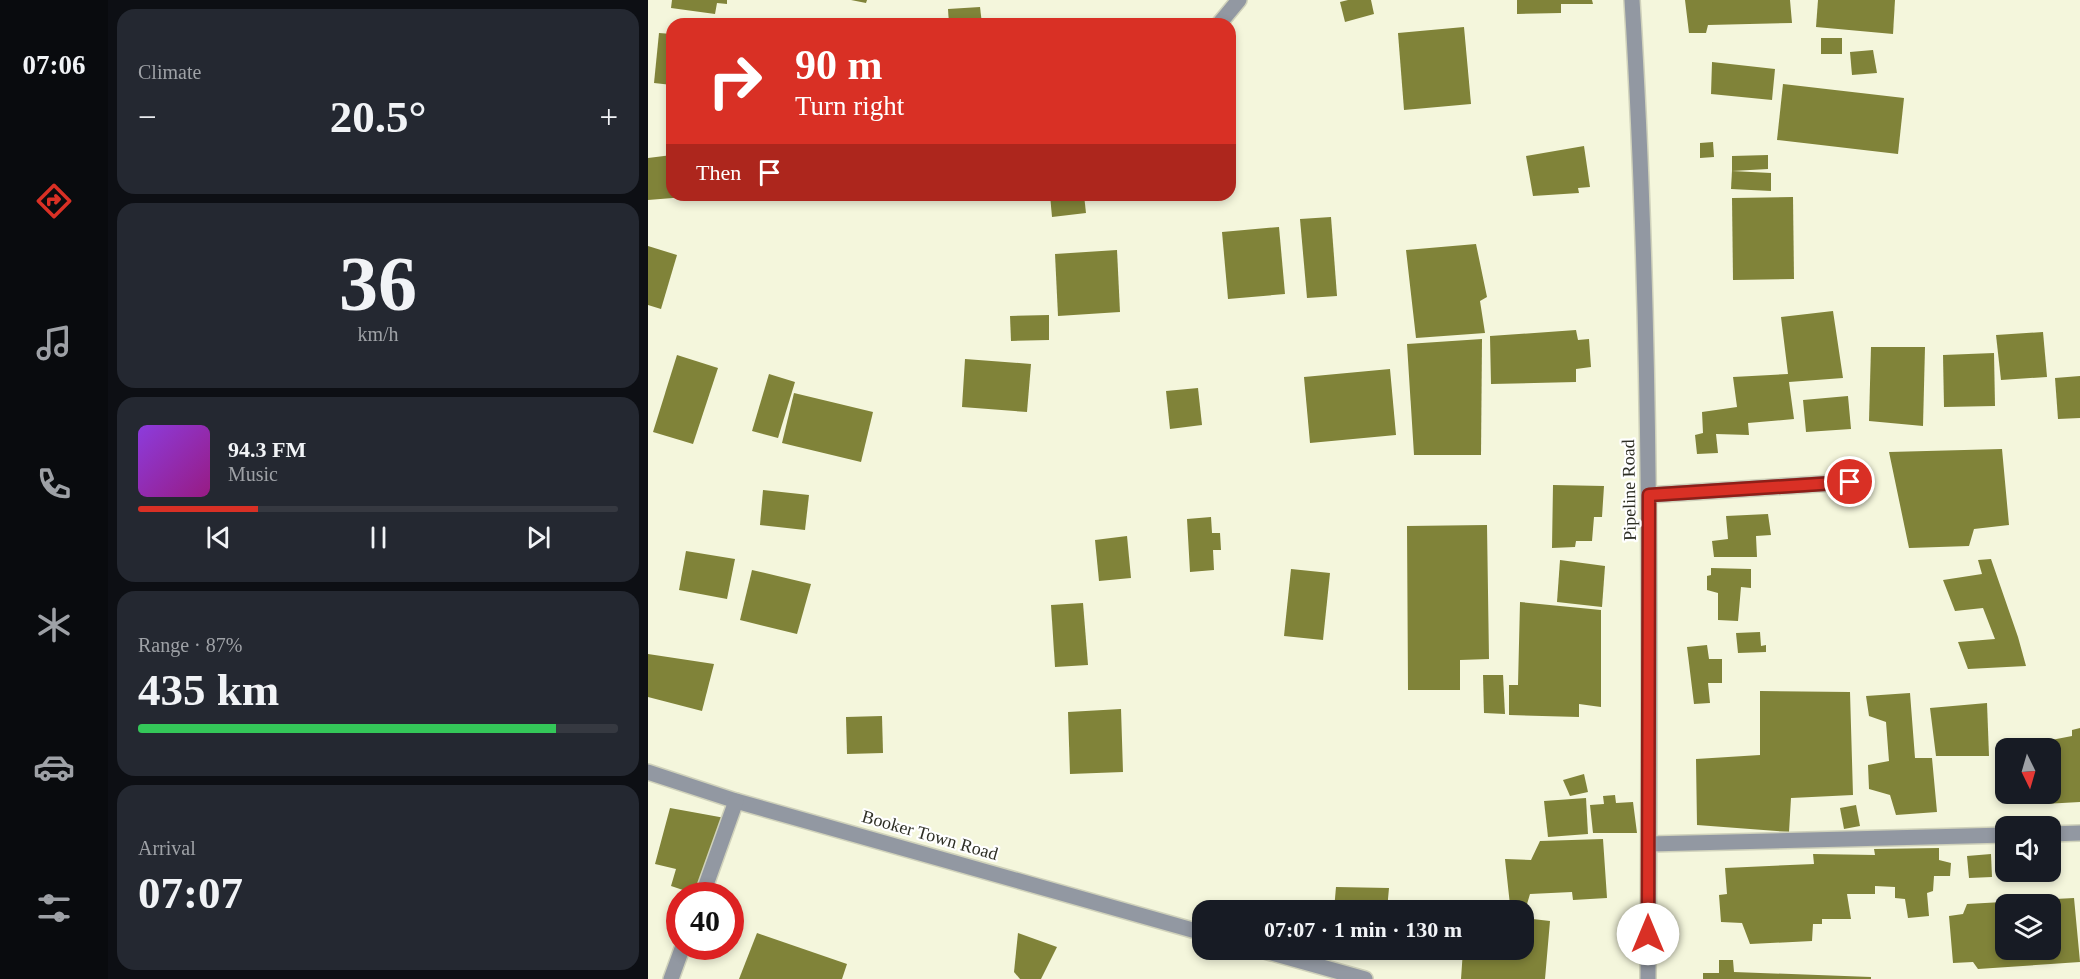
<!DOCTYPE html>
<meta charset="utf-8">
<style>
:root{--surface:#171b24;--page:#242831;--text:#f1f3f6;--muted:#9ea1a6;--line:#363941;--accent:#d93025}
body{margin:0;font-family:"Times New Roman",serif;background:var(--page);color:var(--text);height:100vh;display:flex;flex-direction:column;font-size:22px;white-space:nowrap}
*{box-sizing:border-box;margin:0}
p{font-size:20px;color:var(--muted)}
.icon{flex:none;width:33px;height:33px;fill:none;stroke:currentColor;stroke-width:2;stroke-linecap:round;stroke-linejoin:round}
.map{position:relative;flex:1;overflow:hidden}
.drawer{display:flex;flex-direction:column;gap:9px;padding:9px;background:#0d0f14;width:540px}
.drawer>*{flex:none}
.top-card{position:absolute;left:18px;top:18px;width:570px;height:183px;border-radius:18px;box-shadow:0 3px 9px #0003;background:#d93025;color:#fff;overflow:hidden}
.needle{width:39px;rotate:175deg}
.controls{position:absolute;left:1347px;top:738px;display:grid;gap:12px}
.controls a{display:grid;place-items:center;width:66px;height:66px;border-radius:12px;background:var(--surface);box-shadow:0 3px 9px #0003;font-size:30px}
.speed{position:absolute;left:18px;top:882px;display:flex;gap:12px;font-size:30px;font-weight:700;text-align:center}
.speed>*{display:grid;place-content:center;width:78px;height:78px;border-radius:50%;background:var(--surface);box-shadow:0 3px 9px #0003;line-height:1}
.speed .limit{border:9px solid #d22;background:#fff;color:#111}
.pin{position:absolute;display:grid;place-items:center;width:51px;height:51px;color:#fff;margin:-26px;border:3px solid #fff;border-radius:50%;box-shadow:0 2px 6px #0007}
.me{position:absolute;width:66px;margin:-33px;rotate:0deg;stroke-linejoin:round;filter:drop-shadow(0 0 4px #0008)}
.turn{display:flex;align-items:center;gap:21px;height:126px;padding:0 30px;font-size:27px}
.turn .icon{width:78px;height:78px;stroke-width:2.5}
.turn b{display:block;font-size:42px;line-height:51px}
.then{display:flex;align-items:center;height:57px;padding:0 30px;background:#0003;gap:12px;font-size:22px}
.big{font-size:45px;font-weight:800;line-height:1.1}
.drawer .widget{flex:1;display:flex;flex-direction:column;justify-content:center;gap:9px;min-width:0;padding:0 21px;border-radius:18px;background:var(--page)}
.drawer .dial{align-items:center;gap:0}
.dial b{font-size:78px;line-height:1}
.song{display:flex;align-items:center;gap:18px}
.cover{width:72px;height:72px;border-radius:9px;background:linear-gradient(135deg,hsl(270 70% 55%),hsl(310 70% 35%))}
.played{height:6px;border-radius:3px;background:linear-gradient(90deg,var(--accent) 25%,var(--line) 25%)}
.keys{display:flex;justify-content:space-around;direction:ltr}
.heat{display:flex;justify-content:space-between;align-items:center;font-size:33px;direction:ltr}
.charge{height:9px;border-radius:4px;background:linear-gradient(90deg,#34c759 87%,var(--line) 0)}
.trip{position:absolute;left:544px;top:900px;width:342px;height:60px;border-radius:18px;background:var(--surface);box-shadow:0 3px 9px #0003;font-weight:800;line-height:60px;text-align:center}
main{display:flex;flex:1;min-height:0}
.menu{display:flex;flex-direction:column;width:108px;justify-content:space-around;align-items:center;background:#090b0e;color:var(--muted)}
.menu .icon{width:42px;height:42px}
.menu .current{color:var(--accent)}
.menu b{font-size:27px;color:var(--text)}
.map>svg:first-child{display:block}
.building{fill:#808339;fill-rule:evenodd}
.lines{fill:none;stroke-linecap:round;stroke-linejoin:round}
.minor-casing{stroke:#d0d2bb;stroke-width:18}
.tertiary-casing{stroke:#d0d2bb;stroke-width:18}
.minor{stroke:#9298a2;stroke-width:15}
.tertiary{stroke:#9298a2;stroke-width:15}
.route-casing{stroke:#8d1f18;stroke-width:15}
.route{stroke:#d93025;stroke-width:10}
.labels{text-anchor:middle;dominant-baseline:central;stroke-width:4.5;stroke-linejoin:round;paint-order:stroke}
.street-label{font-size:18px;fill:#2e2f25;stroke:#fff}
</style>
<main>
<nav class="menu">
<b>07:06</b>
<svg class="icon current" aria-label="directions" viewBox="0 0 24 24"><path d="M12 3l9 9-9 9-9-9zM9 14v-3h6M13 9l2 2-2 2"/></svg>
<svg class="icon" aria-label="music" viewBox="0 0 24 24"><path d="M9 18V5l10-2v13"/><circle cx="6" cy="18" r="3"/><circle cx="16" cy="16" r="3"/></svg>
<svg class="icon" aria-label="phone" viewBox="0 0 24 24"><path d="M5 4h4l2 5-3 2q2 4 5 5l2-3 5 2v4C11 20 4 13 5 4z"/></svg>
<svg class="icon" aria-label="climate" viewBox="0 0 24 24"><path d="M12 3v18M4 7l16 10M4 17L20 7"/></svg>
<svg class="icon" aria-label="car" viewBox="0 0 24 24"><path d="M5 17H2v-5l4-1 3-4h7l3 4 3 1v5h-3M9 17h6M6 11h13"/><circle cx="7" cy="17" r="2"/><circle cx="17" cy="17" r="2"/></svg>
<svg class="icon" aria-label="filters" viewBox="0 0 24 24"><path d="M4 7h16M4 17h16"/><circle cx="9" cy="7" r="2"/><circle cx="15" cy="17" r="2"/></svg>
</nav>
<section class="drawer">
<div class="widget"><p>Climate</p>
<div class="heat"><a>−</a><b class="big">20.5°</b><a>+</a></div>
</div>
<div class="widget dial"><b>36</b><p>km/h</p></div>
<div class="widget">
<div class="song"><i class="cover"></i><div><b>94.3 FM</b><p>Music</p></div></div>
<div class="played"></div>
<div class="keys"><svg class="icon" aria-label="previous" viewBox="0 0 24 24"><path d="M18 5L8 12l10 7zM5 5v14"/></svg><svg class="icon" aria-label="pause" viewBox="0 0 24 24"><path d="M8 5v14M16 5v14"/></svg><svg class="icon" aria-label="next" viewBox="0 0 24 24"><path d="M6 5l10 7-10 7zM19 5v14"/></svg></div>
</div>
<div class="widget"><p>Range · 87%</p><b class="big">435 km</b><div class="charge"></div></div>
<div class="widget"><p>Arrival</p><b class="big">07:07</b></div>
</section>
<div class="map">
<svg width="1432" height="979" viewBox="0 0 1432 979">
<rect width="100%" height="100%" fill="#f4f6dc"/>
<g class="building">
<polygon points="24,0 79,0 79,4 69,3 67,14 23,8"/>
<polygon points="203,0 219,0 218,3"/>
<polygon points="700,0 723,0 726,14 697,22 692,2"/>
<polygon points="869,0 944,0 945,4 913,4 913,13 869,14"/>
<polygon points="1037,0 1142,0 1144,23 1060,25 1058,33 1041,33"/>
<polygon points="1170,0 1247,0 1245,34 1168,27"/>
<polygon points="332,7 334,24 301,24 300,9"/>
<polygon points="816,27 823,104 756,110 750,33"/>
<polygon points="11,33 24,34 24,85 6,83"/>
<rect x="1173" y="38" width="21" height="16"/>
<polygon points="1225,50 1229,73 1204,75 1202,52"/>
<polygon points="1064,62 1127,69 1124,100 1063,94"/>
<polygon points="1135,84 1256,98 1250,154 1129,140"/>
<polygon points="1065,142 1066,157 1052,158 1052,143"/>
<polygon points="936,146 942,187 930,188 931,193 885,196 878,156"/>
<polygon points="24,155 24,195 37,197 0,200 0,158"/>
<polygon points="1120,155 1120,169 1084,171 1084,156"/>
<polygon points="1084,171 1123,173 1123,191 1083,189"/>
<polygon points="402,195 436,195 438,213 404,217"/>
<polygon points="1145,197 1146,279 1085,280 1084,198"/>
<polygon points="683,217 689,296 659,298 652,219"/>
<polygon points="631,227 637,294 580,299 574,232"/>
<polygon points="828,244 839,297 832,301 837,333 768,338 758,250"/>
<polygon points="0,246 29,255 13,309 0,305"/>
<polygon points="469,250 472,312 410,316 407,254"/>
<polygon points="1185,311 1195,378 1141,382 1146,419 1100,423 1101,435 1068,434 1070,453 1049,454 1047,435 1055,433 1054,412 1089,407 1085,377 1140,374 1133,317"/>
<polygon points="401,315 401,340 363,341 362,316"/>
<polygon points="928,330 930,340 941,339 943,367 928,369 928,382 843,384 842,336"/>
<polygon points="1395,332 1399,377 1353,380 1348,335"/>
<polygon points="834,339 833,455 766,455 759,344"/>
<polygon points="1223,347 1277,347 1275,426 1221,421"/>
<polygon points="1346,353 1347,406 1296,407 1295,355"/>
<polygon points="29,355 70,368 45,444 5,432"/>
<polygon points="317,359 383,364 379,412 314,407"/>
<polygon points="742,369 748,435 662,443 656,377"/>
<polygon points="121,374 147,382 130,438 104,431"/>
<polygon points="1432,376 1432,418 1410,419 1407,378"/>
<polygon points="550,388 554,425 522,429 518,391"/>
<polygon points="146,393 225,412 213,462 134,443"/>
<polygon points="1200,396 1203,429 1158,432 1155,400"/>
<polygon points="1354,449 1361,525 1326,529 1321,546 1261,548 1241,452"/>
<polygon points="905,485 956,486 954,517 946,517 944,541 928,541 927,547 904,548"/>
<polygon points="115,490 161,495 157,530 112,525"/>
<polygon points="1120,514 1123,535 1108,536 1109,557 1066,557 1064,541 1080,539 1078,516"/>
<polygon points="563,517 564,533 572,533 573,550 565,550 566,570 542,572 539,519"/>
<polygon points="839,525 841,659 812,660 812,690 760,690 759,526"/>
<polygon points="479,536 483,578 451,581 447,540"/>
<polygon points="38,551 87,559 79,599 31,590"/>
<polygon points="1343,559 1370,637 1378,666 1320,669 1310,642 1347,639 1335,608 1307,611 1295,580 1334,574 1330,560"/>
<polygon points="912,560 957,566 954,607 909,602"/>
<polygon points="1063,568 1103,569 1103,588 1093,587 1090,621 1070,620 1070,593 1059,590 1059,576 1063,575"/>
<polygon points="643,569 682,573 675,640 636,636"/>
<polygon points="104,570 163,584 149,634 92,620"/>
<polygon points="872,602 953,610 953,707 931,704 931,717 861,715 861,685 870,685"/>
<polygon points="435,603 440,665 407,667 403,605"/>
<polygon points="1112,632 1113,646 1118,645 1118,652 1090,653 1088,633"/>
<polygon points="1059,645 1061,659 1074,659 1074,683 1060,683 1062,703 1046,704 1039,647"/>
<polygon points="0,654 66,664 54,711 0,697"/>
<polygon points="835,675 855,675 857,714 836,713"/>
<polygon points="1112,691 1202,692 1205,795 1143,798 1141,832 1049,825 1048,759 1112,755"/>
<polygon points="1262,693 1267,758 1284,758 1289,812 1248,815 1242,795 1221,789 1220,765 1241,761 1238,722 1221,716 1218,696"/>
<polygon points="1339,703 1341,756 1288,756 1282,708"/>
<polygon points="473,709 475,772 422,774 420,712"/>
<polygon points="234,716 235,753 199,754 198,717"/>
<polygon points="1432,728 1432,802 1396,804 1394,794 1402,794 1402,748 1384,748 1383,744 1424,736 1424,730"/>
<polygon points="936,774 940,792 922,796 915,780"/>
<polygon points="967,795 968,803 985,802 989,833 945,833 942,805 956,804 955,796"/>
<polygon points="938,798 940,834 900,837 896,801"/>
<polygon points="1208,805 1212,826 1196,829 1192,808"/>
<polygon points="22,808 77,818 47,894 23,886 28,869 7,864"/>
<polygon points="955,839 959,898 925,900 924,892 882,894 879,904 862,905 857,859 883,860 892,841"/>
<polygon points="1291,848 1291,860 1303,863 1302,876 1286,876 1285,891 1279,893 1281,916 1260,918 1257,899 1247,898 1247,887 1227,886 1227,894 1199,894 1203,919 1174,919 1174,924 1165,924 1164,941 1102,944 1094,923 1073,922 1071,895 1079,894 1077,868 1166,864 1165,854 1227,855 1226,849"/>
<polygon points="1358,851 1358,872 1367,872 1367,875 1350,876 1348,852"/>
<polygon points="1343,854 1344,877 1321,878 1319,856"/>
<polygon points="688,887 741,888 739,910 686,910"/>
<path d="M1426,898L1432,962L1330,969L1325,962L1305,963L1301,916L1315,914L1319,904ZM1358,904H1402V950H1358Z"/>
<polygon points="876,918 902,921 897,979 813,979 815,950 876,950"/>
<polygon points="109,933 199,964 194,979 91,979"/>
<polygon points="370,933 409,947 393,979 372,979 366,972"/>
<polygon points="1071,960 1085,960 1086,972 1223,977 1223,979 1055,979 1055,973 1071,973"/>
</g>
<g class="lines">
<defs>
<g id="minor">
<polyline points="571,24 591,0"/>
<polyline points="1001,495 1201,482"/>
<polyline points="0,772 88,801 555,933"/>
<polyline points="1402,834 1432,833"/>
<polyline points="1001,844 1358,835"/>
<polyline points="54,896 88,801"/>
<polyline points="613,950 717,979"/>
<polyline points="23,979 35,946"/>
</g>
<path id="tertiary" d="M984,0C1004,326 1002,653 1000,979"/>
</defs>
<use href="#minor" class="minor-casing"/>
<use href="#tertiary" class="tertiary-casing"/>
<use href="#minor" class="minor"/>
<use href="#tertiary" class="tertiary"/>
</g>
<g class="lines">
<defs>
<polyline id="route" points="1000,934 1001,495 1202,482"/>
</defs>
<use href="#route" class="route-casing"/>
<use href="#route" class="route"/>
</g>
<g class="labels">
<g class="street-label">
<text transform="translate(981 490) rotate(-91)">Pipeline Road</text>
<text transform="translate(282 835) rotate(16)">Booker Town Road</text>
</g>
</g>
</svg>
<div class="controls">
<a><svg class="needle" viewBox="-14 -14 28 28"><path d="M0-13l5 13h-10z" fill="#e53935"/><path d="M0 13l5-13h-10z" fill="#9ea1a6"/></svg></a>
<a><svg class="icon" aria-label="sound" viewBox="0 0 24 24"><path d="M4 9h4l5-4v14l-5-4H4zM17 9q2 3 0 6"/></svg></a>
<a><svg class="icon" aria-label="layers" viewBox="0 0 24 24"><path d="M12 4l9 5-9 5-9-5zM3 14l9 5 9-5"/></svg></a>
</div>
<div class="speed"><div class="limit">40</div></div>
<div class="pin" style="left:1202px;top:482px;background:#d93025"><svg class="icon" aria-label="arrive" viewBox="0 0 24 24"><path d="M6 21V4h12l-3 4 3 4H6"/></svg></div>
<svg class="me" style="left:1000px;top:934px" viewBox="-20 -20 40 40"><circle r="19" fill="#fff"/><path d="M0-13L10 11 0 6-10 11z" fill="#d93025"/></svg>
<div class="trip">07:07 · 1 min · 130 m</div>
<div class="top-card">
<div class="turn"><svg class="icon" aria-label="right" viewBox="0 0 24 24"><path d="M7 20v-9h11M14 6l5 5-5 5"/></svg><div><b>90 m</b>Turn right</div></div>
<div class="then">Then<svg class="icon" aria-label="arrive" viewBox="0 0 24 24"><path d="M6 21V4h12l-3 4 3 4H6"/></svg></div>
</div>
</div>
</main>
